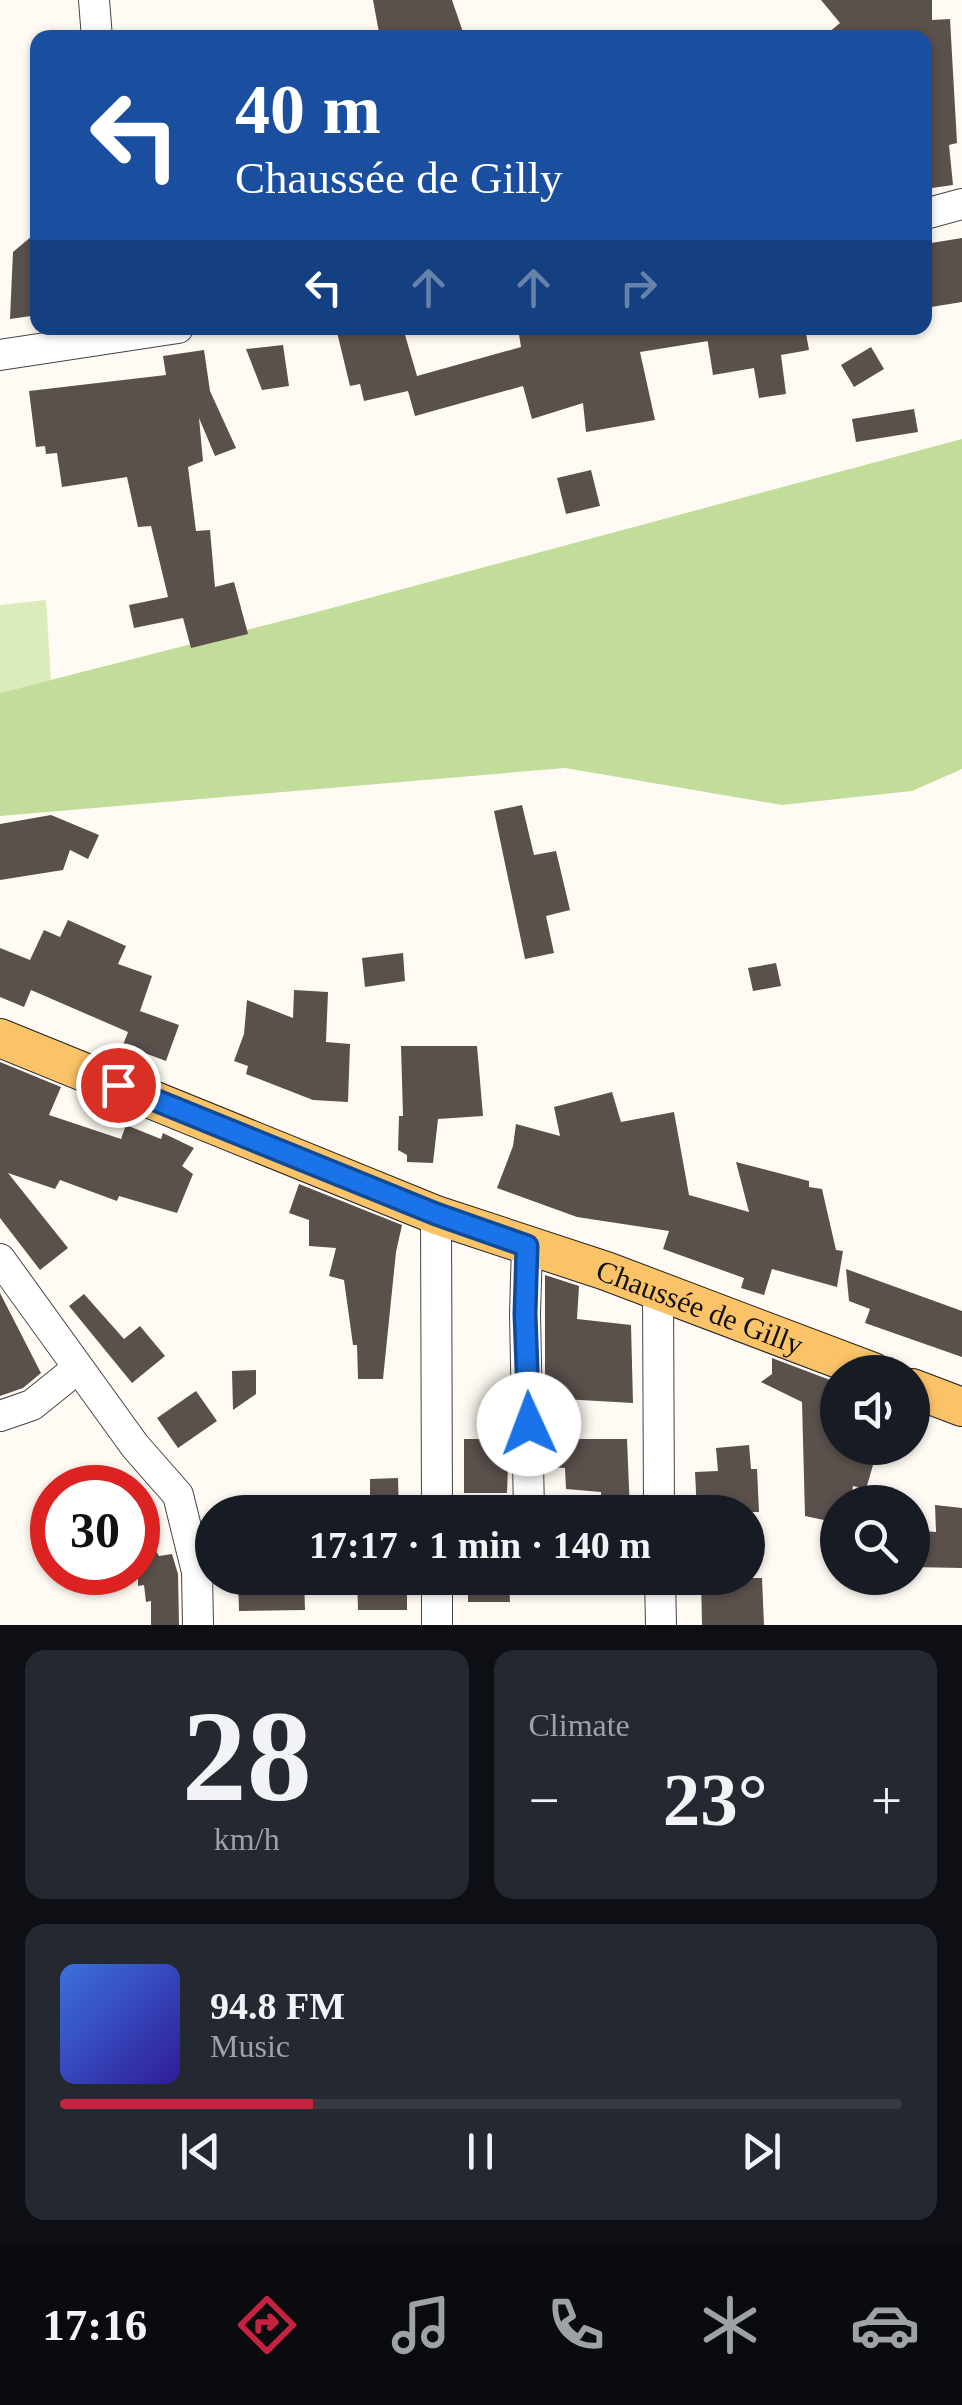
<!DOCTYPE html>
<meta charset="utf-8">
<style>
:root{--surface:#171b24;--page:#242831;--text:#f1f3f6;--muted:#9ea1a6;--line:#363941;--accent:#c62342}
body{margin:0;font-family:"Times New Roman",serif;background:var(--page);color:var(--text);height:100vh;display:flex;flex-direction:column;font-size:38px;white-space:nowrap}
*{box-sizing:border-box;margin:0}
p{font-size:32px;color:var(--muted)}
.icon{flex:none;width:55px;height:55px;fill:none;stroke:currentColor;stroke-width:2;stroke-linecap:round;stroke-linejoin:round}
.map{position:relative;height:1625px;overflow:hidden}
.drawer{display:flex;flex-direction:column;gap:25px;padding:25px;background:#0d0f14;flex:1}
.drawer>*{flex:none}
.banner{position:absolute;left:30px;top:30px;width:902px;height:305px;border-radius:20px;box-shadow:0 2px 8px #0004;background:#1a4fa0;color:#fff;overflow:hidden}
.controls{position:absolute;left:820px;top:1355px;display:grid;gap:20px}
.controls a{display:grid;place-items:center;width:110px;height:110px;border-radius:50%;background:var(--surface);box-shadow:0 2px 8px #0004;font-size:50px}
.speed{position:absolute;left:30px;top:1465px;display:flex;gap:20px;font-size:50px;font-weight:700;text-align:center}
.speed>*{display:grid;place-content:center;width:130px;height:130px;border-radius:50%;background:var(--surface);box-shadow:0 2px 8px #0004;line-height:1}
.speed .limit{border:15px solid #d22;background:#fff;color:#111}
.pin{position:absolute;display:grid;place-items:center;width:85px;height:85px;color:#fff;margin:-42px;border:5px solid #fff;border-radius:50%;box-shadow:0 2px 10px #0007}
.me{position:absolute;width:110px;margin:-55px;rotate:358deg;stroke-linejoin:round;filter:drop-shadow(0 0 8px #0008)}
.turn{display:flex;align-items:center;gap:35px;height:210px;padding:0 40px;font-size:45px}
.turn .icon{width:130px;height:130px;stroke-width:2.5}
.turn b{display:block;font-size:70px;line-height:85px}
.lanes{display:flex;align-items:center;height:95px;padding:0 40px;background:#0003;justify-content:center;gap:50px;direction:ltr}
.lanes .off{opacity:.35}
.big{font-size:75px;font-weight:700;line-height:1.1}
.drawer .card{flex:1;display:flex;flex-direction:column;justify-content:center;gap:15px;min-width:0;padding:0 35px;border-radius:20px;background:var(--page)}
.drawer .dial{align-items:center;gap:0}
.dial b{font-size:130px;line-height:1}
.song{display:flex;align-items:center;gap:30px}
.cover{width:120px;height:120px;border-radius:15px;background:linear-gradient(135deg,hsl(220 70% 55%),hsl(250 70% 35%))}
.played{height:10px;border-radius:5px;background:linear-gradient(90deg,var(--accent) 30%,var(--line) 30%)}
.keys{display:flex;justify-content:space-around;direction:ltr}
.heat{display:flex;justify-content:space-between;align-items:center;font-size:55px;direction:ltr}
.drawer .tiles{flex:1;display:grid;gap:25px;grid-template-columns:1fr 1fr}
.card:last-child{grid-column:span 2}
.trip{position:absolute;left:195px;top:1495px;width:570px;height:100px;border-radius:50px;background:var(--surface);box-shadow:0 2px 8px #0004;font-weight:700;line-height:100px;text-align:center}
.dock{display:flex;height:160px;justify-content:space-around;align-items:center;background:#090b0e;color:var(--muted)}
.dock .icon{width:70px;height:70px}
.dock .active{color:var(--accent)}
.dock b{font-size:45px;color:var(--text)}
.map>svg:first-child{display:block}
.green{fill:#dbebbc}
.forest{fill:#c2dd9a}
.building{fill:#5a504c}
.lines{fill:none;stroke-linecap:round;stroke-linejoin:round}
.minor-casing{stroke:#444;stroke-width:32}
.major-casing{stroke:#222;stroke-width:40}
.minor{stroke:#fff;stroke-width:30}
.major{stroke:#fbc368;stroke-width:38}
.route-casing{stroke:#114b97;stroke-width:25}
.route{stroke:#1a73e8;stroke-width:18}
.labels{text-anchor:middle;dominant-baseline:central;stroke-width:10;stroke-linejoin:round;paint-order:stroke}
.street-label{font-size:30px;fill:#111;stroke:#fff}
</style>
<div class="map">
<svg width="962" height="1625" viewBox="0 0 962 1625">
<rect width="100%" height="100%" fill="#fffbf4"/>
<polygon class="green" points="46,600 51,680 0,693 0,605"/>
<polygon class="forest" points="962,439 962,769 912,791 782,805 565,768 0,816 0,693 313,613"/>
<g class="building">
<polygon points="373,0 452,0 465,38 380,38"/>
<polygon points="821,0 932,0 932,20 950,19 957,143 949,145 953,185 925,189 925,38 822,38 840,23"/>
<polygon points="38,231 38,315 10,319 13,252"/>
<polygon points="962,238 962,302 925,308 925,244"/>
<polygon points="336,328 371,328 372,332 403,328 417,376 521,347 518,328 805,328 809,350 781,355 786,394 759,398 754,368 713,375 707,337 708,341 640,352 655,420 586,432 583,403 532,419 523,386 415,416 408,391 364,401 360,384 350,386"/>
<polygon points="283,345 289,386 262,390 246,349"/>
<polygon points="871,347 884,369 854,387 841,365"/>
<polygon points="204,350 210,391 236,448 215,456 199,418 203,461 188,467 196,531 210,530 215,587 234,582 248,634 191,648 183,618 134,628 129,605 168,597 151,526 138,527 127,477 62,487 57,453 46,454 45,446 36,447 29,391 166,375 163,356"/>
<polygon points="914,409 918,432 856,442 852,419"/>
<polygon points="591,470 600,506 566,514 557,478"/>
<polygon points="522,805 534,855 556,851 570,910 546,916 554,953 525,959 494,811"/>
<polygon points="51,815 99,835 88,859 70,850 63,870 0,880 0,824"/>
<polygon points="68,920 126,946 118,964 152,976 140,1011 179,1025 166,1061 123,1045 128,1032 31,990 24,1007 0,997 0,948 30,960 44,930 60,937"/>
<polygon points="403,953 405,981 365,987 362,958"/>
<polygon points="776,963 781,986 753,991 748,968"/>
<polygon points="294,990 328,992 326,1042 350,1044 348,1102 313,1100 246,1074 248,1066 234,1061 244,1034 247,1000 293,1018"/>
<polygon points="401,1046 477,1046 483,1116 438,1119 433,1163 407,1162 407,1155 398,1150 399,1116 403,1116"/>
<polygon points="0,1062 61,1087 49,1115 121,1139 126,1125 161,1139 163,1133 194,1148 182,1166 193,1174 177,1213 119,1196 117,1201 60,1180 55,1189 8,1173 68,1248 40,1270 0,1218"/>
<polygon points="612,1092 621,1122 674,1112 689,1195 749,1212 736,1162 809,1181 809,1187 822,1189 836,1250 843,1251 837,1287 772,1269 764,1295 741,1288 744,1278 663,1249 669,1231 577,1217 497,1188 513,1146 516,1124 560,1136 554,1107"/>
<polygon points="299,1184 402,1225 396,1252 383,1379 358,1379 357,1345 353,1345 344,1280 329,1276 336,1248 309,1246 309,1220 289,1213"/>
<polygon points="846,1269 962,1311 962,1357 865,1323 870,1309 849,1301"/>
<polygon points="545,1275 579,1286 577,1319 631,1325 633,1403 545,1398"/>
<polygon points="0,1293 41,1373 23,1388 0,1396"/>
<polygon points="84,1294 124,1339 140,1326 165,1356 132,1383 69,1306"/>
<polygon points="772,1358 838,1383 838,1448 878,1448 866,1489 853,1486 850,1502 838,1502 838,1523 805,1516 802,1402 761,1382 772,1374"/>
<polygon points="256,1370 256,1394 233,1410 232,1371"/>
<polygon points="196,1391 217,1421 178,1448 157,1418"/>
<polygon points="464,1439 509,1439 507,1493 464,1493"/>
<polygon points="546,1439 627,1439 630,1512 601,1512 601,1492 566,1489 565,1468 547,1467"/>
<polygon points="749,1445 751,1469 757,1469 759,1512 697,1512 695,1472 718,1471 716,1448"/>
<polygon points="398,1478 399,1512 370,1512 370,1479"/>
<polygon points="935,1505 962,1508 962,1568 912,1567 912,1530 936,1532"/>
<polygon points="138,1521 159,1556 172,1554 178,1574 179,1625 151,1625 151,1601 146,1602 144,1585 138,1586"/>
<polygon points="238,1578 304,1578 305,1610 239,1611"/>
<polygon points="357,1578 407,1578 407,1610 358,1610"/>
<polygon points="468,1578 509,1578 510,1602 468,1602"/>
<polygon points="701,1578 762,1578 764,1625 702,1625"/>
</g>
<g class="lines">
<defs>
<g id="minor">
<polyline points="94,0 97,38"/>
<polyline points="925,214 962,204"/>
<polyline points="0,355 178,328"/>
<polyline points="436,1215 437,1512"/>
<polyline points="527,1246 525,1314 529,1512"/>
<polyline points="0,1259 135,1446 178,1495 197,1572 198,1625"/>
<polyline points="658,1290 659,1512"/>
<polyline points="0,1416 32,1405 78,1368"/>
<polyline points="437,1578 437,1625"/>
<polyline points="660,1578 661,1625"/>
</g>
<g id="major">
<path id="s1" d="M0,1038L436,1215L606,1271L873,1372"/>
<polyline points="912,1388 962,1407"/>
</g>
</defs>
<use href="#minor" class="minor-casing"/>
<use href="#major" class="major-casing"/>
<use href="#minor" class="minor"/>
<use href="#major" class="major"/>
</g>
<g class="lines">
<defs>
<polyline id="route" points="118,1085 436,1214 527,1246 525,1314 529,1424"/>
</defs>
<use href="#route" class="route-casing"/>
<use href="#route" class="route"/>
</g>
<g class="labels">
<g class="street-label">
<text stroke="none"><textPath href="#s1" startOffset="750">Chaussée de Gilly</textPath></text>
</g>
</g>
</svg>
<div class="controls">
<a><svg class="icon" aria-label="sound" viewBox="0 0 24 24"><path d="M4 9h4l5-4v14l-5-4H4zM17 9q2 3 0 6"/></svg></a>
<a><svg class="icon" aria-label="search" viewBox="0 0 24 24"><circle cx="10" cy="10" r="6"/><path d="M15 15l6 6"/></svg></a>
</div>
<div class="speed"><div class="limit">30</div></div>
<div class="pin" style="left:118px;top:1085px;background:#d93025"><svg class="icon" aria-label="arrive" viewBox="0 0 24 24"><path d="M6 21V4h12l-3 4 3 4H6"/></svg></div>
<svg class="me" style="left:529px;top:1424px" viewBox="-20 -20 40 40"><circle r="19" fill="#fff"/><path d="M0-13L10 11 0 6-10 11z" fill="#1a73e8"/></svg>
<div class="trip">17:17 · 1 min · 140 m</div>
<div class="banner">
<div class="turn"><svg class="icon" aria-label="left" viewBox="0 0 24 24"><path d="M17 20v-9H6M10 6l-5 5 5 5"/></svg><div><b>40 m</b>Chaussée de Gilly</div></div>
<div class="lanes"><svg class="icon" aria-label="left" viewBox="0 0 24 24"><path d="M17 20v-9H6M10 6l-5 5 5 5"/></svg><svg class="icon off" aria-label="ahead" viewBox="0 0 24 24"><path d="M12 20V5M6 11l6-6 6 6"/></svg><svg class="icon off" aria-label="ahead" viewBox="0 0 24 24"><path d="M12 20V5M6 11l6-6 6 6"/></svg><svg class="icon off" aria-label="right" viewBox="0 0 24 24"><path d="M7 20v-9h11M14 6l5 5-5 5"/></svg></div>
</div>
</div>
<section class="drawer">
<div class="tiles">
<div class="card dial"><b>28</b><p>km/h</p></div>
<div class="card"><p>Climate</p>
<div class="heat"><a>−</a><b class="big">23°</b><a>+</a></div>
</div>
<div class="card">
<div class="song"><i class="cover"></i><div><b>94.8 FM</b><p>Music</p></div></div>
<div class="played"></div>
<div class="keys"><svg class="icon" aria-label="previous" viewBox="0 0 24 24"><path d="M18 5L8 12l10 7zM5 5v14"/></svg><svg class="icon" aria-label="pause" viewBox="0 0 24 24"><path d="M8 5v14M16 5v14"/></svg><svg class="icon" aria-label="next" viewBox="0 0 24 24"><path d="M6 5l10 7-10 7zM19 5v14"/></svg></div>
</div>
</div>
</section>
<nav class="dock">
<b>17:16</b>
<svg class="icon active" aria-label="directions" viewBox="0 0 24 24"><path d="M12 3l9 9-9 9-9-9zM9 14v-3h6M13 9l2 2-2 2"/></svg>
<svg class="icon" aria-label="music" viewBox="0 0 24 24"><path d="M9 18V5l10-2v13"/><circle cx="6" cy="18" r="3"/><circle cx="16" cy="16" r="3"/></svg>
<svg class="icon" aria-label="phone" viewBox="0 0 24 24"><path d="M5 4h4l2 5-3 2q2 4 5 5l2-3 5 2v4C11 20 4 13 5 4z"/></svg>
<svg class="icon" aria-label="climate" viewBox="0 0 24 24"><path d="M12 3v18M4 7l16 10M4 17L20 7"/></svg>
<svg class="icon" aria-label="car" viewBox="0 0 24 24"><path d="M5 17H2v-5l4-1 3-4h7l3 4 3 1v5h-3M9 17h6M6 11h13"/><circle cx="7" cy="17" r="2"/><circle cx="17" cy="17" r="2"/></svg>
</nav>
